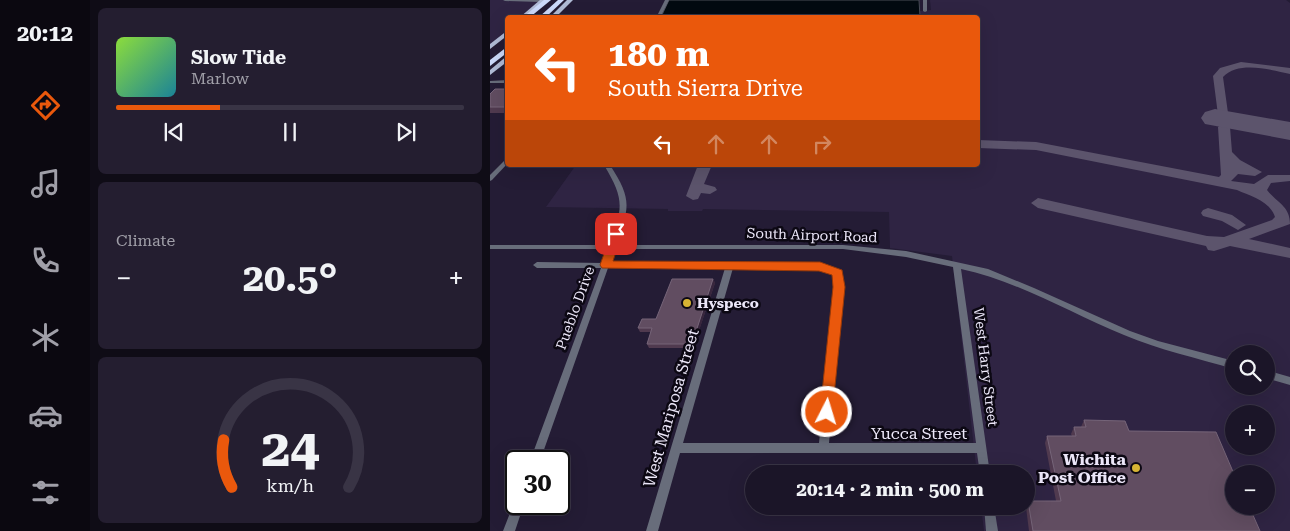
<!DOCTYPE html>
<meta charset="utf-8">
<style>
:root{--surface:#1b1528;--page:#241e30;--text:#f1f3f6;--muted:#a09fa8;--line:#393445;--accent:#ea580c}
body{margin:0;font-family:"Roboto Serif",serif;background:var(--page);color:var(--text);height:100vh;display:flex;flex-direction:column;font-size:19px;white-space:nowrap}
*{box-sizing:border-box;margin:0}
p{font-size:16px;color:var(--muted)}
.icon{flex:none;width:28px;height:28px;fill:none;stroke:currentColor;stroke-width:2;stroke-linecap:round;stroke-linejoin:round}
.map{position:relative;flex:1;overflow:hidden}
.side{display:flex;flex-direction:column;gap:8px;padding:8px;background:#0f0c16;width:400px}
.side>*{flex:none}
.guide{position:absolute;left:15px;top:15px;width:475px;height:152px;border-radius:5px;box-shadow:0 5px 20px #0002,0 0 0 1px var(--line);background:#ea580c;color:#fff;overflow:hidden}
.fabs{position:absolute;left:735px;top:345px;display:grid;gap:10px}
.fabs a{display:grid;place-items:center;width:50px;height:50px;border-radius:50%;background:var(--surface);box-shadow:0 5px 20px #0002,0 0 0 1px var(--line);font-size:25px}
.speed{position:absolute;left:15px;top:450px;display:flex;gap:10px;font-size:25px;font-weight:700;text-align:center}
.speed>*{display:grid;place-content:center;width:65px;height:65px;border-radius:50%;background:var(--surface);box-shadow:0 5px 20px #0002,0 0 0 1px var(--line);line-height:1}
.speed .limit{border:2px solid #111;border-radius:8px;background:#fff;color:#111}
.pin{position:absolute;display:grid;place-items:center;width:42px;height:42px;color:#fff;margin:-21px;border-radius:10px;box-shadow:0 2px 8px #0006}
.me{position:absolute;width:55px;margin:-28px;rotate:5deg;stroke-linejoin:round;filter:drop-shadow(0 0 4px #0008)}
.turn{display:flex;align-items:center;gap:18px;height:105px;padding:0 20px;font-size:22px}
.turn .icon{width:65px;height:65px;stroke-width:2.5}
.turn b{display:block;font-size:35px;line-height:42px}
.lanes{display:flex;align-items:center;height:48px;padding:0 20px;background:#0003;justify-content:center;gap:25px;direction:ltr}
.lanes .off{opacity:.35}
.big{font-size:38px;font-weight:700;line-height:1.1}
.side .tile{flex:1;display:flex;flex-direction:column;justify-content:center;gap:8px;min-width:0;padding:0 18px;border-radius:8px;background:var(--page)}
.side .dial{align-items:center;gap:0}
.dial svg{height:130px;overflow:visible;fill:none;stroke:var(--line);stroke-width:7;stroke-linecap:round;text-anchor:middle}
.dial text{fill:var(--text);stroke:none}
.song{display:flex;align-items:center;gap:15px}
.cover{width:60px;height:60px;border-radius:8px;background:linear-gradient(135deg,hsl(90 70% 55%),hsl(190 70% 35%))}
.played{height:5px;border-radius:2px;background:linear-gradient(90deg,var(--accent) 30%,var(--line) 30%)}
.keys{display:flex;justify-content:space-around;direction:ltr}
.heat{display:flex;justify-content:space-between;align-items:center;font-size:28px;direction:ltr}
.trip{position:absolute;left:255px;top:465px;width:290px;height:50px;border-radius:25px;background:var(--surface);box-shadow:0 5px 20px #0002,0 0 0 1px var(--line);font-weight:700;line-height:50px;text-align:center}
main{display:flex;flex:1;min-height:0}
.tabs{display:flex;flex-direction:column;width:90px;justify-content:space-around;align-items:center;background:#0b0810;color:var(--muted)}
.tabs .icon{width:35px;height:35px}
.tabs .active{color:var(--accent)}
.tabs b{font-size:22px;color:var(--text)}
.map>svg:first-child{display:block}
.built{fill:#2f2443;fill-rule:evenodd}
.water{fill:#020a11;stroke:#484c57}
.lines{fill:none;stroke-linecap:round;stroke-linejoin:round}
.taxiway{fill:#5c546c;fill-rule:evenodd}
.runway{fill:#5c546c;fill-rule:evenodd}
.minor{fill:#686d7b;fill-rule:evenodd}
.major{fill:#b0bbd6;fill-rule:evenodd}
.highway{fill:#ccdafb;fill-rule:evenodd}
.wall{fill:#503a4f}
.shaded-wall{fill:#37263d}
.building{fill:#614d61;stroke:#766579}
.route{fill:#ea580c;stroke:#983908}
.poi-dot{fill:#d7b434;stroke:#0c0813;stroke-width:2}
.labels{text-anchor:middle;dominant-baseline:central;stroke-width:5;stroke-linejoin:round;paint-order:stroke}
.street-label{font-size:14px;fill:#ece7f9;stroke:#0c0813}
.poi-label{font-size:14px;font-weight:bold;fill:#ece7f9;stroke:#0c0813;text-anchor:start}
.near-street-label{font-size:16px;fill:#ece7f9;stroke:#0c0813}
.near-poi-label{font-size:16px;font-weight:bold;fill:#ece7f9;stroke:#0c0813;text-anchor:end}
</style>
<main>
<nav class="tabs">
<b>20:12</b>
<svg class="icon active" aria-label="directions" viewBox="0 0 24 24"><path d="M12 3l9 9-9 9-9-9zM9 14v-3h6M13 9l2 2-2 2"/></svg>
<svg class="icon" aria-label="music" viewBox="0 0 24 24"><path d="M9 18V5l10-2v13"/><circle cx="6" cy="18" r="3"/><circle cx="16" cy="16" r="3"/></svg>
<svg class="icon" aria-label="phone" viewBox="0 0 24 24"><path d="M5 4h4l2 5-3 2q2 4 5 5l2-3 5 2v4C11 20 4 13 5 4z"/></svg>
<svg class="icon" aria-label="climate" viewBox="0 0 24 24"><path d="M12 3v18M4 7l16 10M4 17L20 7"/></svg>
<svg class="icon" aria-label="car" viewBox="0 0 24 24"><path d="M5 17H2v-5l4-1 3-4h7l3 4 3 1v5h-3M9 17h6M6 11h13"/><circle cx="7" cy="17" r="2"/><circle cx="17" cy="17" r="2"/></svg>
<svg class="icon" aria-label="filters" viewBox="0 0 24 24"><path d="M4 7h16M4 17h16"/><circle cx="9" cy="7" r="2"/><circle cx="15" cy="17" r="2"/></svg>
</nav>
<section class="side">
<div class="tile">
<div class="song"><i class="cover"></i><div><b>Slow Tide</b><p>Marlow</p></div></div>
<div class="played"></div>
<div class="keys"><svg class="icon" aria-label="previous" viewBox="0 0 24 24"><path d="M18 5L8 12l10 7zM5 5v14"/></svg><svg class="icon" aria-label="pause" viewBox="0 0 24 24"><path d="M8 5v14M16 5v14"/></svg><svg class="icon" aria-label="next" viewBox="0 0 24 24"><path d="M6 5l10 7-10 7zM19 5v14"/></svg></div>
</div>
<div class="tile"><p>Climate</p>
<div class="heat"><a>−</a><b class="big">20.5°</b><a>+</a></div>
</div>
<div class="tile dial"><svg viewBox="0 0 100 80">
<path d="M14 69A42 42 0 1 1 86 69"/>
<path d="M14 69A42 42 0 0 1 9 40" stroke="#ea580c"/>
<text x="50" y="56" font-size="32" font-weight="700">24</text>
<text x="50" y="72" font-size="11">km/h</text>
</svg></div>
</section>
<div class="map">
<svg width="800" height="531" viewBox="0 0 800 531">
<rect width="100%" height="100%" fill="#241c35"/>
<g class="built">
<polygon points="0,0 53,0 31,17 18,18 17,32 0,47"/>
<path d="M440,0H796L800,3V531H494L491,506H536V474H487L462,256L400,248L399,212L213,209L212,211H178V209L56,207L86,165H488V18L430,17V11L441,10ZM744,354H776V386H744ZM744,414H776V446H744ZM744,474H776V506H744Z"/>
</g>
<polygon class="water" points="179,0 429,0 430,17 171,17"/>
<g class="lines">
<g class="taxiway">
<path d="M751,62L800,68V74C781,70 749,60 733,77L738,113L732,117L728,115L723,76L730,68Z"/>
<path d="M734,123L740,127L742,152L750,160L772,172L765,176L748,174L741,181L764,184L778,175H800V181L781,183L777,190C787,203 800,206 800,224L759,239L800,248V258L740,246L724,251L718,250L716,246L548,208L541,203L548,198L717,236L734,237L782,220L785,217C780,201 760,196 747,190L546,150L488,148V140L546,142L729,177L731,175L728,127Z"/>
<polygon points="208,165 222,165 214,184 225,187 227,190 220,194 211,193 208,199 203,200 196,196"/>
<polygon points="718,208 742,215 756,225 748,230 732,221 713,216 711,213 713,210"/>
</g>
<polygon class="runway" points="725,109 800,122 800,140 715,124 711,118 715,112"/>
<g class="minor">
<polygon points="13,0 52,0 53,1 51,2 15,1"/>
<polygon points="175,0 179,0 170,18 166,18"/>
<polygon points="433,0 437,0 437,11 435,12 433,11"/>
<polygon points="18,80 18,83 0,83 0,81"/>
<polygon points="18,157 18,163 2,180 0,181 0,175"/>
<path d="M114,165H120C142,199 140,207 126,245H353L416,251L498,269L544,288L640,331L668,341L744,361V369C707,358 669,350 634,335C580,313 528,281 471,269L500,474H490L487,453H190L168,531H156L235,268H118L50,461H40L111,268H47L43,265L47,262L113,263L117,249H0V245H119C133,208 135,200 114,165ZM125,249H353L416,257L463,267L486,443H339L353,280L351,271L331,263H120ZM243,268L330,269L344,275L345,280L329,443H193Z"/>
<polygon points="776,370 800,377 800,385 776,378"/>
<polygon points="25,500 26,500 26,504 34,504 25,531 13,531"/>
<polygon points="494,506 504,506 508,531 496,531"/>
</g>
<g class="major">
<polygon points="50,0 56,0 35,18 29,18"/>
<polygon points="77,0 83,0 65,18 59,18"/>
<polygon points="18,30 18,35 0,49 0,44"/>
<polygon points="18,55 18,61 0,75 0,70"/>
</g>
<g class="highway">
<polygon points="54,0 61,0 39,18 32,18"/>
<polygon points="68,0 74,0 55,18 48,18"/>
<polygon points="18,46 18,52 0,66 0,60"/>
</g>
</g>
<g class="wall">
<polygon points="18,89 18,113 0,113 0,94"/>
<polygon points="223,279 225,283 203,348 159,348 157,344 161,332 150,332 148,328 166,319"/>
<polygon points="594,420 639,431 770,531 539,531 536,507 538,501 566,501 555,443 557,436 582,436 581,434 584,427 591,427"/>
</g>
<polygon class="shaded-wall" points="223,279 225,283 203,348 202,344"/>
<g class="building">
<polygon points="5,89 18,89 18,107 0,107 0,94"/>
<polygon points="182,279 223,279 202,344 157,344 162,328 148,328 152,319 166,319"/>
<polygon points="594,420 635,421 639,431 726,432 744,474 744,506 759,506 770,531 543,531 538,501 571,501 557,436 586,436 584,427 596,427"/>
</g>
<polygon class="route" points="126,231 132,234 123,261 330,262 352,270 355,287 342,416 337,418 332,416 330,412 343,287 342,275 329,271 112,268 110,265 121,234"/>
<g class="poi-dot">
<circle cx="197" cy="303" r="5"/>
<circle cx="646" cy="468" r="5"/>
</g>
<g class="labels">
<g class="street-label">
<text transform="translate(322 235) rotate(2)">South Airport Road</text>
<text transform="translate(85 308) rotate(-70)">Pueblo Drive</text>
<text transform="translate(496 367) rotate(83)">West Harry Street</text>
</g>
<g class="poi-label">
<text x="207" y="303">Hyspeco</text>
</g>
<g class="near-street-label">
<text transform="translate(181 408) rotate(-74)">West Mariposa Street</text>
<text x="429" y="433">Yucca Street</text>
</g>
<g class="near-poi-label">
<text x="636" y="459">Wichita<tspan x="636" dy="18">Post Office</tspan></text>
</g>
</g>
</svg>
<div class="fabs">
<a><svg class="icon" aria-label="search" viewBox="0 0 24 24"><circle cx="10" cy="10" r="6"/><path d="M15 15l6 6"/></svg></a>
<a>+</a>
<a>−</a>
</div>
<div class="speed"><div class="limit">30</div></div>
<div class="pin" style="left:126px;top:234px;background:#d93025"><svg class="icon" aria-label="arrive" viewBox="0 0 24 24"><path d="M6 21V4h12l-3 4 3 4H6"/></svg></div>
<svg class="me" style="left:337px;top:412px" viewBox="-20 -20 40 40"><circle r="17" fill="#ea580c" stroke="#fff" stroke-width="3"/><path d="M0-11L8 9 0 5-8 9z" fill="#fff"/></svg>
<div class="trip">20:14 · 2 min · 500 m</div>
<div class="guide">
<div class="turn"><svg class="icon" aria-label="left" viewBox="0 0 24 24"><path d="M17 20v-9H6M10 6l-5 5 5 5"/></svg><div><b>180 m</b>South Sierra Drive</div></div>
<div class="lanes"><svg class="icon" aria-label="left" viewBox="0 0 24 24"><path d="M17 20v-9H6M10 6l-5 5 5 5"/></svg><svg class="icon off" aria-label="ahead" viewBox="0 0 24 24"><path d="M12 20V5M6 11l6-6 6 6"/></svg><svg class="icon off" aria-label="ahead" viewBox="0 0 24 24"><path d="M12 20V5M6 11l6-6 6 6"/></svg><svg class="icon off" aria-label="right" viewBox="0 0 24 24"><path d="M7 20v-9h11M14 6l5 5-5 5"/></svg></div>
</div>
</div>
</main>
